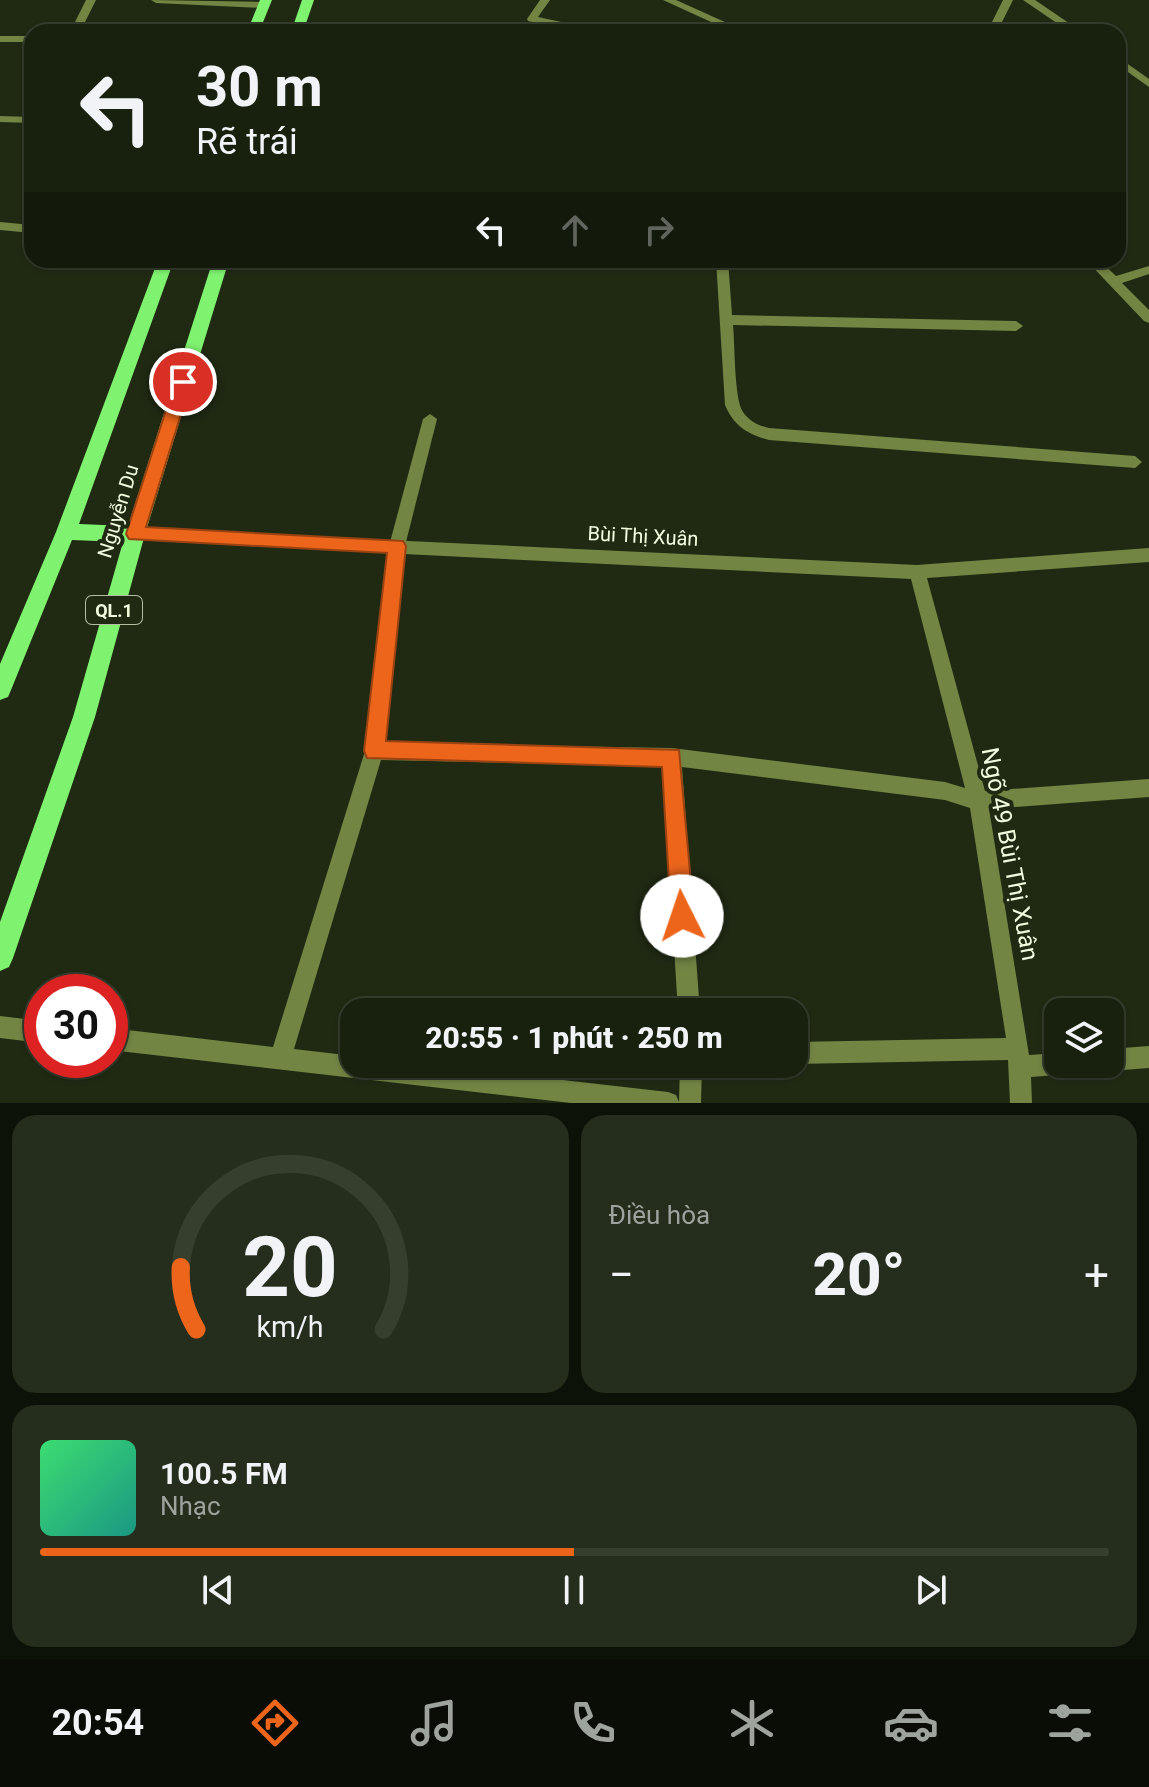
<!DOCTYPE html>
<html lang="vi">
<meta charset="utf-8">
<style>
:root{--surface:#18200e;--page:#252d1c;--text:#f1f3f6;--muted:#9fa39e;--line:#363e2e;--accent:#ec651b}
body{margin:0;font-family:Roboto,sans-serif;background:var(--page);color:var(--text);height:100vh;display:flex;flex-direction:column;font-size:30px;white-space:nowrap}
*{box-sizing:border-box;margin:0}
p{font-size:26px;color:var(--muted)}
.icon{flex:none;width:44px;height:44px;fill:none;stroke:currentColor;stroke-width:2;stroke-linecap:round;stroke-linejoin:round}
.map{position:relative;height:1103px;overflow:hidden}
.sheet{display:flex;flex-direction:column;gap:12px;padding:12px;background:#0d1208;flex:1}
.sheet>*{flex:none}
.hud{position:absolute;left:24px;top:24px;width:1102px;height:244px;border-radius:24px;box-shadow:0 2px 6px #0004,0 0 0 2px var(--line);background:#18200e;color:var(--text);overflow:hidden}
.fabs{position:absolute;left:1044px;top:998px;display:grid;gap:16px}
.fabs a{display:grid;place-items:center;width:80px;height:80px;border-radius:16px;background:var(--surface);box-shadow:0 2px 6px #0004,0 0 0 2px var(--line);font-size:40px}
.speed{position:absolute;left:24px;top:974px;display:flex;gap:16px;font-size:40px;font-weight:700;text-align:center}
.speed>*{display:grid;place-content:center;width:104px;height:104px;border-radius:50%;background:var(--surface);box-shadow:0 2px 6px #0004,0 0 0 2px var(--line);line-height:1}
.speed .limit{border:12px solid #d22;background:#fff;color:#111}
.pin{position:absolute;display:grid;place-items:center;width:68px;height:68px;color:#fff;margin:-34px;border:4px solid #fff;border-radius:50%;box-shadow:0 2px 8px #0007}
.me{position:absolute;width:88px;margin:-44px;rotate:356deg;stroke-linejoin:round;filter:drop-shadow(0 0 6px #0008)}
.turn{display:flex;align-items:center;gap:28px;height:168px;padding:0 40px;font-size:36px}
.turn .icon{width:104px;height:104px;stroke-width:2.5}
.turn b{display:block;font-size:56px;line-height:68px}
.lanes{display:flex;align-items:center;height:76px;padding:0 40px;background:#0003;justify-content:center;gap:40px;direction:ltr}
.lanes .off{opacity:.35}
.big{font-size:60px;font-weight:800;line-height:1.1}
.sheet .widget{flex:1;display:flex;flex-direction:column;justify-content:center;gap:12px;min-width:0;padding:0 28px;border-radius:24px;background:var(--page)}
.sheet .dial{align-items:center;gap:0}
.dial svg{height:208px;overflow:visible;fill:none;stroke:var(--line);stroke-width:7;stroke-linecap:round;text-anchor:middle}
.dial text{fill:var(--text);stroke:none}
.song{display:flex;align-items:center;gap:24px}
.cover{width:96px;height:96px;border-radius:12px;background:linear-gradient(135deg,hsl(140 70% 55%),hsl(170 70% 35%))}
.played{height:8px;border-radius:4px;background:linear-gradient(90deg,var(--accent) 50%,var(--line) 50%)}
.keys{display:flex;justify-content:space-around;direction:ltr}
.heat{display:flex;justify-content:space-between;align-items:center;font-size:44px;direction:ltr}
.sheet .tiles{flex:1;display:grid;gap:12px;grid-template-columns:1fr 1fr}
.widget:last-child{grid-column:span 2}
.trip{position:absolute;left:340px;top:998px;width:468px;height:80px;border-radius:24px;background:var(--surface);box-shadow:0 2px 6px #0004,0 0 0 2px var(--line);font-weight:800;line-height:80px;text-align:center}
.tabs{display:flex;height:128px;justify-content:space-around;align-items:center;background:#0a0d06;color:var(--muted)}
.tabs .icon{width:56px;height:56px}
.tabs .active{color:var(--accent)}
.tabs b{font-size:36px;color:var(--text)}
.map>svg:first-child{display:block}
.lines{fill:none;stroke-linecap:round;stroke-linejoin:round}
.lane{fill:#728543;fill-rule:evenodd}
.street{fill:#728543;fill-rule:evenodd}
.primary{fill:#7ff36f;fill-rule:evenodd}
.route{fill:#ec651b;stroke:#994212;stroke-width:2}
.labels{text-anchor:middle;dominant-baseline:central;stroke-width:8;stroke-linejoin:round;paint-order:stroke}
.shield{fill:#202a13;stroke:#b3bda2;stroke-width:2}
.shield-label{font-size:18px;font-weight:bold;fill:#f2fcdf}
.street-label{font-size:20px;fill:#f2fcdf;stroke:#202a13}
.near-street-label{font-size:24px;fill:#f2fcdf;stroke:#202a13}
</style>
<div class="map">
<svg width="1149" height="1103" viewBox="0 0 1149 1103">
<rect width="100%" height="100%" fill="#202a13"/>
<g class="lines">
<polygon class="lane" points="430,414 437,419 405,546 403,551 391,551 389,546 423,419"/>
<g class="street">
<polygon points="86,0 96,0 80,32 70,32"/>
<polygon points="151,0 264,2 269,5 264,8 156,3"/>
<path d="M540,0H550L538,17L566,23L578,32C562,32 545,25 528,21L527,19Z"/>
<polygon points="663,0 676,0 747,32 733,32"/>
<polygon points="1003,0 1013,0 997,32 987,32"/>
<polygon points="1023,0 1035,0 1082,32 1070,32"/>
<rect x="0" y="36" width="32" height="6"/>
<polygon points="1118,57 1149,79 1149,87 1118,65"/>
<polygon points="0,116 32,117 32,123 0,122"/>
<polygon points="0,222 32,225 32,233 0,230"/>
<path d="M716,260H728L732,315L1016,321L1023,326L1016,331L733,325C735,343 734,399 743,412C749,421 759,426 769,428L1135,456L1142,462L1135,468L769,440C747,434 734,426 725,405Z"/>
<polygon points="1086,260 1099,260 1116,276 1149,266 1149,274 1122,283 1149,310 1149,323 1144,321"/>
<path d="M135,528L917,565L1149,548V562L927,578L985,791L1149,779V797L989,809L1029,1055L1058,1053V1064H1069L1066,1072L1058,1075L1031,1077L1032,1103H1010L1008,1060L794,1064V1042L1006,1038L970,808L945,800L682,767L700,1012H678L663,766L381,760L294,1049L354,1056V1064H424L668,1092L676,1095L679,1102L680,1064H702L701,1103H571L110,1050V1028L273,1047L365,751L388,553L135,540L129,539L127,534L129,529ZM404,554L911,579L965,788L945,782L672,748L384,743Z"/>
<polygon points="0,1016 42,1021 42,1043 0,1038"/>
<polygon points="1149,1046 1149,1068 1110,1071 1102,1068 1101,1064 1110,1064 1110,1049"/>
</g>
<g class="primary">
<polygon points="260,0 272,0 259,32 247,32"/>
<polygon points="302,0 314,0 303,32 291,32"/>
<polygon points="158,260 174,260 79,524 128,526 213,260 229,260 145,534 95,717 13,958 9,967 0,971 0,922 73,717 123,542 72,540 11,690 8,697 0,700 0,664 56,532"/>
</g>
</g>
<polygon class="route" points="183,376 191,382 146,527 403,541 406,546 386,741 679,750 694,916 691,925 682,928 674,925 671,916 662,767 367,758 364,751 387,553 129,539 126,534 175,382"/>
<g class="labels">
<rect class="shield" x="86" y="596" width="56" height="28" rx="6"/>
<g class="shield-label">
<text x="114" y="610">QL.1</text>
</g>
<g class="street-label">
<text transform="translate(118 511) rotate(-73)">Nguyễn Du</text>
<text transform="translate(643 536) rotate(3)">Bùi Thị Xuân</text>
</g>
<g class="near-street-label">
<text transform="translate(1010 854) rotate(79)">Ngõ 49 Bùi Thị Xuân</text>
</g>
</g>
</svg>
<div class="fabs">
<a><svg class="icon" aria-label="layers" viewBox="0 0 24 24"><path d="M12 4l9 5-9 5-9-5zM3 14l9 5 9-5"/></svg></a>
</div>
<div class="speed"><div class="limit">30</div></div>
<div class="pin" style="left:183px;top:382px;background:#d93025"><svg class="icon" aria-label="arrive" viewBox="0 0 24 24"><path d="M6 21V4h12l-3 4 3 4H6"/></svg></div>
<svg class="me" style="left:682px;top:916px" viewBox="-20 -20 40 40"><circle r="19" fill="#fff"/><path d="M0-13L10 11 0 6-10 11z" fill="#ec651b"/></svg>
<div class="trip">20:55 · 1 phút · 250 m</div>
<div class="hud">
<div class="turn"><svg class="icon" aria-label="left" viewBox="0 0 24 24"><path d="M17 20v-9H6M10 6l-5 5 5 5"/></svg><div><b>30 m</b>Rẽ trái</div></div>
<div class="lanes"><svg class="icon" aria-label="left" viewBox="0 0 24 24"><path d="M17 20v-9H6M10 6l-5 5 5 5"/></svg><svg class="icon off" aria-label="ahead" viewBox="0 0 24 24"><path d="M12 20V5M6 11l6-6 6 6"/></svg><svg class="icon off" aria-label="right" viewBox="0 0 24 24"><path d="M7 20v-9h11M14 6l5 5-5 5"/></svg></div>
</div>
</div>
<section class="sheet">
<div class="tiles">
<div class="widget dial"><svg viewBox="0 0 100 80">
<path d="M14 69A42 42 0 1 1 86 69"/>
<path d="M14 69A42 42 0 0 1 8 45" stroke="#ec651b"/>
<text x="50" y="56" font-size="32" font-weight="700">20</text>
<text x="50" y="72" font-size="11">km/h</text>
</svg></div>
<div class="widget"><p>Điều hòa</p>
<div class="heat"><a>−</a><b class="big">20°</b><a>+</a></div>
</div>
<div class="widget">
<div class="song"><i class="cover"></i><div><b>100.5 FM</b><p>Nhạc</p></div></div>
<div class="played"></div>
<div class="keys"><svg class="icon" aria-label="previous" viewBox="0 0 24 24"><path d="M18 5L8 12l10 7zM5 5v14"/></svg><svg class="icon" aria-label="pause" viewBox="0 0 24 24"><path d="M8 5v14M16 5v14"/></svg><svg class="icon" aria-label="next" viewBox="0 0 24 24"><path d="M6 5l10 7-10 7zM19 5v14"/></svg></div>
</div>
</div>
</section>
<nav class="tabs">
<b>20:54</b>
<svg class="icon active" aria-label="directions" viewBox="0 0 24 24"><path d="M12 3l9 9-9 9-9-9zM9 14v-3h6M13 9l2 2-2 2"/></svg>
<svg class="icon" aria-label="music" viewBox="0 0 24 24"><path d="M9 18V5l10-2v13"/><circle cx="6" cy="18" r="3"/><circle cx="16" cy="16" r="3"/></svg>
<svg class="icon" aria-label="phone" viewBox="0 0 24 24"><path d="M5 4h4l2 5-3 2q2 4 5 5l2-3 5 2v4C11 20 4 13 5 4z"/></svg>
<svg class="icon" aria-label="climate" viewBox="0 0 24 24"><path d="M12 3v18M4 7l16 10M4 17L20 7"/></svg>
<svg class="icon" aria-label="car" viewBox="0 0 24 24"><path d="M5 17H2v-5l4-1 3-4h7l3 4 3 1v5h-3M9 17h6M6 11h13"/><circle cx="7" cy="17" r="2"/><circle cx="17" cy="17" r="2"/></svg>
<svg class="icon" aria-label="filters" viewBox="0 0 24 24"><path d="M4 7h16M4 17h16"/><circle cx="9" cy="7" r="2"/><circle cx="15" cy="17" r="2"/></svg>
</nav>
